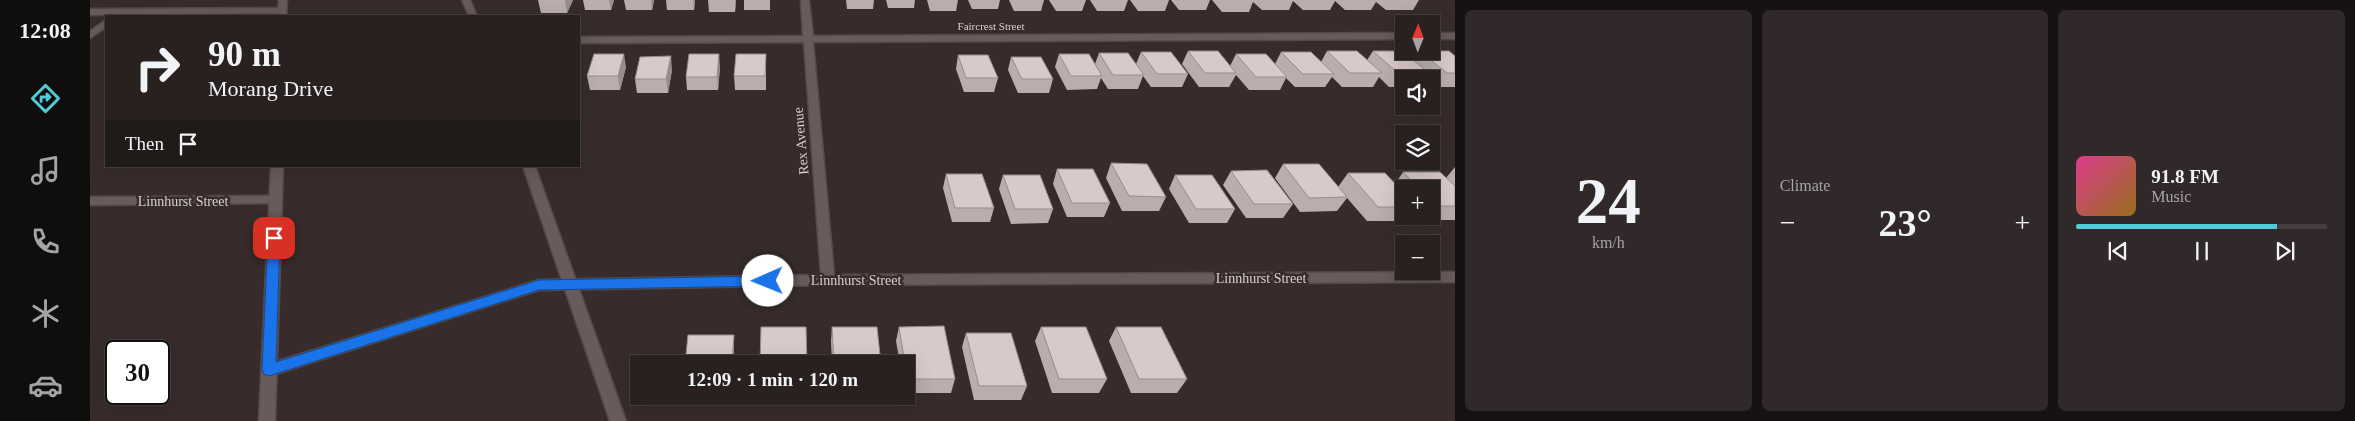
<!DOCTYPE html>
<meta charset="utf-8">
<style>
:root{--surface:#292120;--page:#312929;--text:#f1f3f6;--muted:#a5a3a5;--line:#453e3e;--accent:#52cbd9}
body{margin:0;font-family:Georgia,serif;background:var(--page);color:var(--text);height:100vh;display:flex;flex-direction:column;font-size:19px;white-space:nowrap}
*{box-sizing:border-box;margin:0}
p{font-size:16px;color:var(--muted)}
.icon{flex:none;width:28px;height:28px;fill:none;stroke:currentColor;stroke-width:2;stroke-linecap:round;stroke-linejoin:round}
.map{position:relative;flex:1;overflow:hidden}
.sheet{display:flex;flex-direction:column;gap:10px;padding:10px;background:#171212;width:900px}
.sheet>*{flex:none}
.banner{position:absolute;left:15px;top:15px;width:475px;height:152px;border-radius:0px;box-shadow:0 5px 20px #0002,0 0 0 1px var(--line);background:#292120;color:var(--text);overflow:hidden}
.needle{width:32px;rotate:1deg}
.buttons{position:absolute;left:1305px;top:15px;display:grid;gap:10px}
.buttons a{display:grid;place-items:center;width:45px;height:45px;border-radius:0px;background:var(--surface);box-shadow:0 5px 20px #0002,0 0 0 1px var(--line);font-size:25px}
.speed{position:absolute;left:15px;top:340px;display:flex;gap:10px;font-size:25px;font-weight:700;text-align:center}
.speed>*{display:grid;place-content:center;width:65px;height:65px;border-radius:50%;background:var(--surface);box-shadow:0 5px 20px #0002,0 0 0 1px var(--line);line-height:1}
.speed .limit{border:2px solid #111;border-radius:8px;background:#fff;color:#111}
.pin{position:absolute;display:grid;place-items:center;width:42px;height:42px;color:#fff;margin:-21px;border-radius:10px;box-shadow:0 2px 8px #0006}
.me{position:absolute;width:55px;margin:-28px;rotate:269deg;stroke-linejoin:round;filter:drop-shadow(0 0 4px #0008)}
.turn{display:flex;align-items:center;gap:18px;height:105px;padding:0 20px;font-size:22px}
.turn .icon{width:65px;height:65px;stroke-width:2.5}
.turn b{display:block;font-size:35px;line-height:42px}
.then{display:flex;align-items:center;height:48px;padding:0 20px;background:#0003;gap:10px;font-size:19px}
.big{font-size:38px;font-weight:700;line-height:1.1}
.sheet .tile{flex:1;display:flex;flex-direction:column;justify-content:center;gap:8px;min-width:0;padding:0 18px;border-radius:8px;background:var(--page)}
.sheet .dial{align-items:center;gap:0}
.dial b{font-size:65px;line-height:1}
.song{display:flex;align-items:center;gap:15px}
.cover{width:60px;height:60px;border-radius:8px;background:linear-gradient(135deg,hsl(330 70% 55%),hsl(40 70% 35%))}
.played{height:5px;border-radius:2px;background:linear-gradient(90deg,var(--accent) 80%,var(--line) 80%)}
.keys{display:flex;justify-content:space-around;direction:ltr}
.heat{display:flex;justify-content:space-between;align-items:center;font-size:28px;direction:ltr}
.sheet .tiles{flex:1;display:grid;gap:10px;grid-template-columns:repeat(3,1fr)}
.trip{position:absolute;left:540px;top:355px;width:285px;height:50px;border-radius:0px;background:var(--surface);box-shadow:0 5px 20px #0002,0 0 0 1px var(--line);font-weight:700;line-height:50px;text-align:center}
main{display:flex;flex:1;min-height:0}
.tabs{display:flex;flex-direction:column;width:90px;justify-content:space-around;align-items:center;background:#100d0d;color:var(--muted)}
.tabs .icon{width:35px;height:35px}
.tabs .on{color:var(--accent)}
.tabs b{font-size:22px;color:var(--text)}
.map>svg:first-child{display:block}
.lines{fill:none;stroke-linecap:round;stroke-linejoin:round}
.lane-casing{stroke:#534a48;stroke-width:3}
.street-casing{stroke:#534a48;stroke-width:3}
.secondary-casing{stroke:#534a48;stroke-width:3}
.lane{fill:#685b5a;fill-rule:evenodd}
.street{fill:#685b5a;fill-rule:evenodd}
.secondary{fill:#685b5a;fill-rule:evenodd}
.wall{fill:#baaeac}
.shaded-wall{fill:#978d8c}
.building{fill:#d8cac8;stroke:#978d8c}
.route{fill:#1a73e8;stroke:#114b97}
.labels{text-anchor:middle;dominant-baseline:central;stroke-width:5;stroke-linejoin:round;paint-order:stroke}
.far-street-label{font-size:11px;fill:#d8d1d0;stroke:#372c2b}
.street-label{font-size:14px;fill:#d8d1d0;stroke:#372c2b}
</style>
<main>
<nav class="tabs">
<b>12:08</b>
<svg class="icon on" aria-label="directions" viewBox="0 0 24 24"><path d="M12 3l9 9-9 9-9-9zM9 14v-3h6M13 9l2 2-2 2"/></svg>
<svg class="icon" aria-label="music" viewBox="0 0 24 24"><path d="M9 18V5l10-2v13"/><circle cx="6" cy="18" r="3"/><circle cx="16" cy="16" r="3"/></svg>
<svg class="icon" aria-label="phone" viewBox="0 0 24 24"><path d="M5 4h4l2 5-3 2q2 4 5 5l2-3 5 2v4C11 20 4 13 5 4z"/></svg>
<svg class="icon" aria-label="climate" viewBox="0 0 24 24"><path d="M12 3v18M4 7l16 10M4 17L20 7"/></svg>
<svg class="icon" aria-label="car" viewBox="0 0 24 24"><path d="M5 17H2v-5l4-1 3-4h7l3 4 3 1v5h-3M9 17h6M6 11h13"/><circle cx="7" cy="17" r="2"/><circle cx="17" cy="17" r="2"/></svg>
</nav>
<div class="map">
<svg width="1365" height="421" viewBox="0 0 1365 421">
<rect width="100%" height="100%" fill="#372c2b"/>
<g class="lines">
<defs>
<g id="lane">
<polygon points="372,0 380,0 387,16 379,16"/>
<polygon points="433,166 445,166 536,421 520,421"/>
</g>
<g id="street">
<polygon points="711,0 719,0 723,36 1314,33 1314,39 723,42 744,275 1365,272 1365,282 738,285 449,290 179,376 174,375 171,370 174,365 179,364 449,280 731,275 714,42 489,43 489,37 713,36"/>
<polygon points="192,8 196,11 195,13 0,15 0,9"/>
<polygon points="16,20 16,27 0,38 0,31"/>
<rect x="1341" y="33" width="24" height="6"/>
<polygon points="185,196 189,197 191,200 189,203 0,205 0,197"/>
</g>
<g id="secondary">
<polygon points="189,0 197,0 196,16 188,16"/>
<polygon points="181,166 193,166 185,421 169,421"/>
</g>
</defs>
<use href="#lane" class="lane-casing"/>
<use href="#street" class="street-casing"/>
<use href="#secondary" class="secondary-casing"/>
<use href="#lane" class="lane"/>
<use href="#street" class="street"/>
<use href="#secondary" class="secondary"/>
</g>
<g class="wall">
<polygon points="448,0 483,0 477,13 451,13"/>
<polygon points="493,0 524,0 521,10 495,10"/>
<polygon points="534,0 564,0 562,10 536,10"/>
<polygon points="576,0 605,0 604,10 577,10"/>
<polygon points="618,0 646,0 645,12 619,12"/>
<rect x="654" y="0" width="26" height="10"/>
<polygon points="756,0 784,0 783,9 757,9"/>
<polygon points="796,0 825,0 824,8 798,8"/>
<polygon points="837,0 868,0 866,11 840,11"/>
<polygon points="878,0 910,0 908,9 882,9"/>
<polygon points="919,0 954,0 951,11 924,11"/>
<polygon points="959,0 996,0 992,11 966,11"/>
<polygon points="1000,0 1038,0 1034,11 1007,11"/>
<polygon points="1040,0 1079,0 1075,11 1048,11"/>
<polygon points="1081,0 1120,0 1116,10 1089,10"/>
<polygon points="1122,0 1329,0 1323,10 1296,10 1286,2 1281,10 1255,10 1245,1 1240,10 1213,10 1203,1 1199,10 1172,10 1163,2 1159,12 1132,12"/>
<polygon points="1098,51 1140,66 1146,54 1185,64 1191,52 1231,62 1237,51 1277,60 1283,51 1323,60 1329,51 1365,56 1365,87 1347,87 1341,82 1341,79 1337,79 1336,77 1335,79 1314,79 1314,87 1299,87 1289,77 1283,87 1252,87 1242,77 1235,87 1205,87 1196,78 1190,90 1159,90 1146,75 1139,87 1109,87 1092,64"/>
<polygon points="1051,52 1098,74 1092,87 1061,87 1053,76 1048,89 1018,89 1011,78 1007,89 977,90 965,67 969,54 1005,64 1009,53 1046,64"/>
<polygon points="676,54 676,90 645,90 644,76"/>
<polygon points="868,55 908,78 904,92 874,92 866,69"/>
<polygon points="921,57 963,79 959,93 928,93 918,70"/>
<polygon points="536,67 530,90 500,90 497,76"/>
<polygon points="630,67 628,90 597,90 596,77"/>
<polygon points="582,70 578,93 547,93 545,79"/>
<polygon points="1021,163 1076,197 1069,211 1032,211 1016,178"/>
<polygon points="1193,164 1248,187 1258,173 1305,184 1313,172 1356,178 1365,167 1365,220 1334,220 1331,216 1341,216 1341,189 1314,189 1314,216 1319,216 1315,221 1277,221 1257,198 1247,211 1210,212 1185,178"/>
<polygon points="967,169 1020,203 1014,217 977,217 963,184"/>
<polygon points="1141,171 1203,204 1193,218 1156,218 1133,185"/>
<polygon points="856,174 904,208 900,222 862,222 853,188"/>
<polygon points="913,175 963,209 958,223 921,224 909,189"/>
<polygon points="1085,175 1145,209 1137,223 1099,223 1079,189"/>
<polygon points="742,327 791,364 742,364 741,341"/>
<polygon points="809,327 865,379 861,393 816,393 816,364 810,364 806,341"/>
<polygon points="951,327 1017,379 1009,393 962,393 945,341"/>
<polygon points="1026,327 1097,379 1087,393 1041,393 1019,341"/>
<polygon points="876,333 937,386 931,400 884,400 872,347"/>
<polygon points="594,396 643,396 642,402 595,402"/>
</g>
<g class="shaded-wall">
<polygon points="475,0 483,0 477,13"/>
<polygon points="519,0 524,0 521,10"/>
<polygon points="561,0 564,0 562,10"/>
<polygon points="603,0 605,0 604,10"/>
<polygon points="645,0 646,0 645,12"/>
<polygon points="534,54 536,67 530,90 528,76"/>
<polygon points="629,54 630,67 628,90 627,77"/>
<polygon points="489,56 491,69 489,76"/>
<polygon points="581,56 582,70 578,93 576,79"/>
<polygon points="644,335 644,364 642,364"/>
</g>
<g class="building">
<polygon points="1098,51 1128,51 1146,73 1115,73"/>
<polygon points="1237,51 1267,51 1292,73 1260,73"/>
<polygon points="1283,51 1312,51 1339,73 1308,73"/>
<polygon points="1329,51 1359,51 1365,56 1365,73 1357,73"/>
<polygon points="1051,52 1081,52 1098,74 1067,74"/>
<polygon points="1191,52 1221,52 1244,74 1213,74"/>
<polygon points="1009,53 1038,53 1054,75 1023,75"/>
<polygon points="504,54 534,54 528,76 497,76"/>
<polygon points="599,54 629,54 627,77 596,77"/>
<polygon points="646,54 676,54 675,76 644,76"/>
<polygon points="969,54 999,54 1012,76 981,76"/>
<polygon points="1146,54 1176,54 1197,77 1166,77"/>
<polygon points="868,55 898,55 908,78 876,78"/>
<polygon points="581,56 576,79 545,79 550,57"/>
<polygon points="921,57 951,57 963,79 932,79"/>
<polygon points="1021,163 1057,164 1076,197 1039,196"/>
<polygon points="1193,164 1229,164 1257,197 1219,198"/>
<polygon points="967,169 1003,169 1020,203 982,203"/>
<polygon points="1177,170 1203,204 1164,204 1141,171"/>
<polygon points="1313,172 1350,172 1365,186 1365,206 1346,206 1341,200 1341,189 1330,189"/>
<polygon points="1258,173 1295,173 1314,193 1314,207 1288,207"/>
<polygon points="856,174 892,174 904,208 865,208"/>
<polygon points="913,175 950,175 963,209 925,209"/>
<polygon points="1085,175 1122,175 1145,209 1106,209"/>
<polygon points="854,326 865,379 817,379 816,364 815,364 809,327"/>
<polygon points="671,327 716,327 717,364 670,364"/>
<polygon points="742,327 787,327 791,364 744,364"/>
<polygon points="951,327 996,327 1017,379 969,379"/>
<polygon points="1026,327 1071,327 1097,379 1049,379"/>
<polygon points="876,333 921,333 937,386 889,386"/>
<polygon points="598,335 644,335 642,364 595,364"/>
</g>
<polygon class="route" points="184,234 190,238 186,362 449,280 678,276 685,281 678,286 449,290 179,376 174,374 172,370 178,238"/>
<g class="labels">
<g class="far-street-label">
<text x="901" y="26">Faircrest Street</text>
</g>
<g class="street-label">
<text transform="translate(711 141) rotate(-95)">Rex Avenue</text>
<text x="93" y="201">Linnhurst Street</text>
<text x="1171" y="278">Linnhurst Street</text>
<text x="766" y="280">Linnhurst Street</text>
</g>
</g>
</svg>
<div class="buttons">
<a><svg class="needle" viewBox="-14 -14 28 28"><path d="M0-13l5 13h-10z" fill="#e53935"/><path d="M0 13l5-13h-10z" fill="#a5a3a5"/></svg></a>
<a><svg class="icon" aria-label="sound" viewBox="0 0 24 24"><path d="M4 9h4l5-4v14l-5-4H4zM17 9q2 3 0 6"/></svg></a>
<a><svg class="icon" aria-label="layers" viewBox="0 0 24 24"><path d="M12 4l9 5-9 5-9-5zM3 14l9 5 9-5"/></svg></a>
<a>+</a>
<a>−</a>
</div>
<div class="speed"><div class="limit">30</div></div>
<div class="pin" style="left:184px;top:238px;background:#d93025"><svg class="icon" aria-label="arrive" viewBox="0 0 24 24"><path d="M6 21V4h12l-3 4 3 4H6"/></svg></div>
<svg class="me" style="left:678px;top:281px" viewBox="-20 -20 40 40"><circle r="19" fill="#fff"/><path d="M0-13L10 11 0 6-10 11z" fill="#1a73e8"/></svg>
<div class="trip">12:09 · 1 min · 120 m</div>
<div class="banner">
<div class="turn"><svg class="icon" aria-label="right" viewBox="0 0 24 24"><path d="M7 20v-9h11M14 6l5 5-5 5"/></svg><div><b>90 m</b>Morang Drive</div></div>
<div class="then">Then<svg class="icon" aria-label="arrive" viewBox="0 0 24 24"><path d="M6 21V4h12l-3 4 3 4H6"/></svg></div>
</div>
</div>
<section class="sheet">
<div class="tiles">
<div class="tile dial"><b>24</b><p>km/h</p></div>
<div class="tile"><p>Climate</p>
<div class="heat"><a>−</a><b class="big">23°</b><a>+</a></div>
</div>
<div class="tile">
<div class="song"><i class="cover"></i><div><b>91.8 FM</b><p>Music</p></div></div>
<div class="played"></div>
<div class="keys"><svg class="icon" aria-label="previous" viewBox="0 0 24 24"><path d="M18 5L8 12l10 7zM5 5v14"/></svg><svg class="icon" aria-label="pause" viewBox="0 0 24 24"><path d="M8 5v14M16 5v14"/></svg><svg class="icon" aria-label="next" viewBox="0 0 24 24"><path d="M6 5l10 7-10 7zM19 5v14"/></svg></div>
</div>
</div>
</section>
</main>
